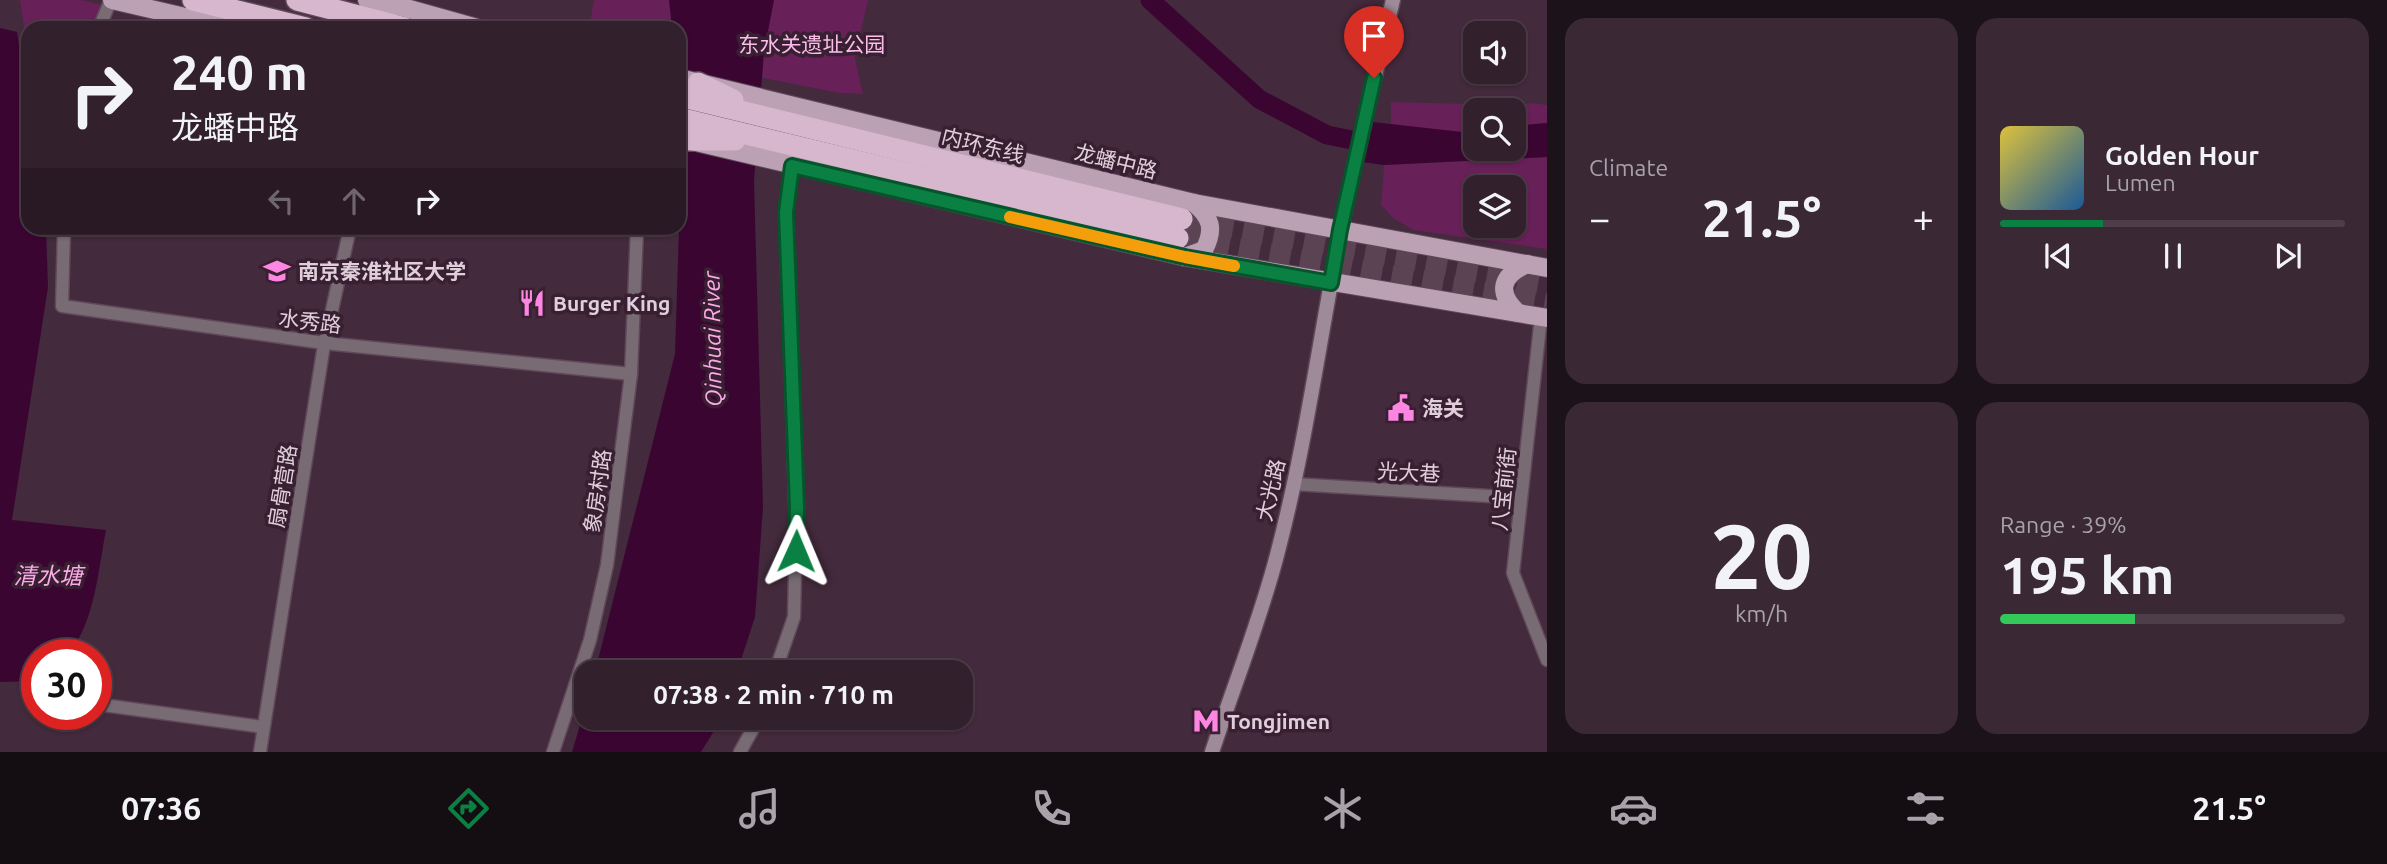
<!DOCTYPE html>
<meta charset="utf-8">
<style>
:root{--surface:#32202d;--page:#3a2835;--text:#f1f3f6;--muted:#a8a3aa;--line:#4d3e49;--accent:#0b8043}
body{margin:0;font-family:Ubuntu,"Noto Sans SC",sans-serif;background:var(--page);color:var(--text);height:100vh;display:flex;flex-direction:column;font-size:26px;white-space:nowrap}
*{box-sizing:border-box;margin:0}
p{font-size:23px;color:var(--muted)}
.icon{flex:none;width:38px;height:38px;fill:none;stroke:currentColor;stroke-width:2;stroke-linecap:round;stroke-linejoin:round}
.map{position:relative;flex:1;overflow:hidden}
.sheet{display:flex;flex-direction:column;gap:18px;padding:18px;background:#1c1219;width:840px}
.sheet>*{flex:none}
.top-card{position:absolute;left:21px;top:21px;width:665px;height:214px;border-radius:21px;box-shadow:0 2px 5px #0004,0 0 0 2px var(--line);background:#32202d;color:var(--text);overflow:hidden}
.buttons{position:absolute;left:1463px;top:21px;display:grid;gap:14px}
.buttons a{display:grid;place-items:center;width:63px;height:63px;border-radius:14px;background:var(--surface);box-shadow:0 2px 5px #0004,0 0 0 2px var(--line);font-size:35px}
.speed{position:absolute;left:21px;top:639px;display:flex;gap:14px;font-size:35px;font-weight:700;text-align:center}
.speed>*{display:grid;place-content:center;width:91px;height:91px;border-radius:50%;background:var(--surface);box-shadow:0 2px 5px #0004,0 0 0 2px var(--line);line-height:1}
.speed .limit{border:10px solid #d22;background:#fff;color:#111}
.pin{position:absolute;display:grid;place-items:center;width:60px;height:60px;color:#fff;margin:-72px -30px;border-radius:50% 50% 50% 0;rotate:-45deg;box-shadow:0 0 7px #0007}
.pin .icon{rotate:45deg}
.me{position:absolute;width:77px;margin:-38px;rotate:1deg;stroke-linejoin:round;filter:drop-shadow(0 0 5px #0008)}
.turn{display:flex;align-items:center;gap:24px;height:147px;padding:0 35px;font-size:32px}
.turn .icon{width:91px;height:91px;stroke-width:2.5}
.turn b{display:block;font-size:49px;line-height:60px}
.lanes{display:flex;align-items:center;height:66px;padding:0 35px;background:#0003;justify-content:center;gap:35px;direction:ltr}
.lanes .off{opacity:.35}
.big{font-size:52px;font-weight:600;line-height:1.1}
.sheet .widget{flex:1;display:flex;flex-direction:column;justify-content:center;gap:10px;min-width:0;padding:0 24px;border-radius:21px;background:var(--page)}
.sheet .dial{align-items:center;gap:0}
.dial b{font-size:91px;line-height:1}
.song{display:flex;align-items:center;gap:21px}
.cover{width:84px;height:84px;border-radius:10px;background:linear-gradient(135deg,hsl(50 70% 55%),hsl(210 70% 35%))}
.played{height:7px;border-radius:4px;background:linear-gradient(90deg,var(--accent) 30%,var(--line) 30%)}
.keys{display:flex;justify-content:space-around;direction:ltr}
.heat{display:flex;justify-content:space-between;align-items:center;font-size:38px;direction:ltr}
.charge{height:10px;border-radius:5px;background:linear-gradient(90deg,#34c759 39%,var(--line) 0)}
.sheet .tiles{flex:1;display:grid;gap:18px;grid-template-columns:repeat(2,1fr)}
.trip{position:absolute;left:574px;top:660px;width:399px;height:70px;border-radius:21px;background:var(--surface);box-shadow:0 2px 5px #0004,0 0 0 2px var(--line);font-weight:600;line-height:70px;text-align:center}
.menu{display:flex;height:112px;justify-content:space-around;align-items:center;background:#140d12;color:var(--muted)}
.menu .icon{width:49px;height:49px}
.menu .selected{color:var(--accent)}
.menu b{font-size:32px;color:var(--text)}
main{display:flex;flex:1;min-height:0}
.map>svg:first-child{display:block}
.green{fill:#672058;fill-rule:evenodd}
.water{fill:#3b0532}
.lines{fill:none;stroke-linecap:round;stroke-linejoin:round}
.river{stroke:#3b0532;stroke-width:19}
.highway-tunnel{stroke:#5b4354;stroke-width:21;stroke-dasharray:21 10;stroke-linecap:butt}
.street-casing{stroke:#5f4859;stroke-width:15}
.secondary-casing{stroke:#5f4859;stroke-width:17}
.primary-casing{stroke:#5f4859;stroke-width:20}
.highway-casing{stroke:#5f4859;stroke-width:24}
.street{stroke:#786b74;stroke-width:12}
.secondary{stroke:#9e8a98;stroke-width:14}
.primary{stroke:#bca1b4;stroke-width:18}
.highway{stroke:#d7b7cd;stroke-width:21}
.secondary-bridge-casing{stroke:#5f4859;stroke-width:17;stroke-linecap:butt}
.secondary-bridge{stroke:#9e8a98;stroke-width:14}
.route-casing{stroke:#07532c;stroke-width:18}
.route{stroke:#0b8043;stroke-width:12}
.slow{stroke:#f59e0b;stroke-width:12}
.labels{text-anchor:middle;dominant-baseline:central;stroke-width:7;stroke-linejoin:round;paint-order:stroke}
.park-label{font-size:21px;fill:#fbbcea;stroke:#382032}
.street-label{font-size:21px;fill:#e0cfdb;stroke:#382032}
.poi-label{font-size:21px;font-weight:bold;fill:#e0cfdb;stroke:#382032;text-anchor:start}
.water-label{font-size:23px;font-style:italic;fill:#fcaae7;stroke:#382032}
</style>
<main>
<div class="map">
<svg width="1547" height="752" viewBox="0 0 1547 752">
<rect width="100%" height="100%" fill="#432a3c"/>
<g class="green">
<polygon points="20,0 81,0 103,5 92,28 28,28 28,56"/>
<polygon points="594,0 868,0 855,58 863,94 839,93 717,69 679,28 589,28"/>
<polygon points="1391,102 1520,105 1532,103 1547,105 1547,123 1514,126 1514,110 1475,110 1475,130 1462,132 1391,125"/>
<path d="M1547,157V249L1413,230L1393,218L1381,205L1384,165ZM1475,187H1514V226H1475Z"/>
</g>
<g class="water">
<polygon points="669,0 774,0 764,52 754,181 763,507 755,617 737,672 595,672 675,354 679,228 679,28 672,28"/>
<path d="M0,28L17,32L28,102V228H46L48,287L12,520L106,530C98,571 95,620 69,654H37V681L0,682Z"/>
<polygon points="1364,121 1462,132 1475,130 1475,149 1514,149 1514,126 1547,123 1547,157 1384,165 1355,161"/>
<polygon points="586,705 586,718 722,718 701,752 572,752"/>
</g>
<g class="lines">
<polyline class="river" points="1150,0 1259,99 1327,135 1377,145"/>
<g class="highway-tunnel">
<polyline points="1182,219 1547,284"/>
<polyline points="1178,238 1547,303"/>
</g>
<defs>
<g id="street">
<polyline points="99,28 111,0"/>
<polyline points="64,228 62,306 324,343 631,374"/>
<polyline points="1541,317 1513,573 1547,660"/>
<polyline points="1294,484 1521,498"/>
<polyline points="775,672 794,617 796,528 786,212 792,166"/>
<polyline points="96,704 263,727"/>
<polyline points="260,752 323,351 350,228"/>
<polyline points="553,752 590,640 607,565 631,374 637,228"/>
<polyline points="740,752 759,718"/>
</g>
<g id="secondary">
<polyline points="1369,101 1393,0"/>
<path d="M1212,752C1233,688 1260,621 1277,555C1310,430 1324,302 1352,176"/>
</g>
<g id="primary">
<polyline points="112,0 232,28"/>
<polyline points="367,0 406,8 477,28"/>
<polyline points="679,78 1194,203 1547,268"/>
<polyline points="679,138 1185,257 1547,318"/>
<path d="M1185,257L1204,250C1215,229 1211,217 1194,203"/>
<path d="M1518,313C1496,292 1501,276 1527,264"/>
</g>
<g id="highway">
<polyline points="193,0 306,28"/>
<polyline points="297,0 405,28"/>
<polyline points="698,83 733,100"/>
<polyline points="679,96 1182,219"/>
<polyline points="679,118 1178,238"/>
<polyline points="689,140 735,140"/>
</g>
</defs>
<use href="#street" class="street-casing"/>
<use href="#secondary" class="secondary-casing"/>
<use href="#primary" class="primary-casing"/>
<use href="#highway" class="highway-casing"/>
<use href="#street" class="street"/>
<use href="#secondary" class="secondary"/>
<use href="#primary" class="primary"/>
<use href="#highway" class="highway"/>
<defs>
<polyline id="secondary-bridge" points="1352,176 1369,101"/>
</defs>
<use href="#secondary-bridge" class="secondary-bridge-casing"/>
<use href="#secondary-bridge" class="secondary-bridge"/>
</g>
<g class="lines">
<defs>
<polyline id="route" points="796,551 797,508 786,212 792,166 1185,257 1331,283 1340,230 1374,78"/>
</defs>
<use href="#route" class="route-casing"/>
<use href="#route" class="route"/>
<polyline class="slow" points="1010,217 1185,257 1234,266"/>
</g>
<defs>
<symbol id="university-bare" viewBox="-9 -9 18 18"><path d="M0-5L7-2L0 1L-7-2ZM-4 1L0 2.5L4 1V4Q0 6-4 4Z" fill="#fd86e2" stroke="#382032" stroke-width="2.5" paint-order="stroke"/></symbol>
<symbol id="restaurant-bare" viewBox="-9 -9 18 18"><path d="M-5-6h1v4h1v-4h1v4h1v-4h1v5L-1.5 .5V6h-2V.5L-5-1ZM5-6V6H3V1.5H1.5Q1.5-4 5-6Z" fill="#fd86e2" stroke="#382032" stroke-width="2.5" paint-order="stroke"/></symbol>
<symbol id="civic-bare" viewBox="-9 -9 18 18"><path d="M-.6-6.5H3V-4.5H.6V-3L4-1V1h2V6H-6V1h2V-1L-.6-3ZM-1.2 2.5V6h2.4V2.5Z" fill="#fd86e2" stroke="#382032" stroke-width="2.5" paint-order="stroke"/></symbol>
<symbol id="metro-bare" viewBox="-9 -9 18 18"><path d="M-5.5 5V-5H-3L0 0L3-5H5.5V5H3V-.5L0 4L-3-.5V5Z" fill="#fd86e2" stroke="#382032" stroke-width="2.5" paint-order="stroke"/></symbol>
</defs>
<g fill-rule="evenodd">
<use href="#university-bare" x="258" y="252" width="38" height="38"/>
<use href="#restaurant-bare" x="513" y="284" width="38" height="38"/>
<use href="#civic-bare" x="1382" y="389" width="38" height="38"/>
<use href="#metro-bare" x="1187" y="702" width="38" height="38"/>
</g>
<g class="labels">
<g class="park-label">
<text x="812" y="44">东水关遗址公园</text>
</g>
<g class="street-label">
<text transform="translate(983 145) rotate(14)">内环东线</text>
<text transform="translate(1116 161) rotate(14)">龙蟠中路</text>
<text transform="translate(310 321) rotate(7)">水秀路</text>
<text transform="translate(1409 472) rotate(3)">光大巷</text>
<text transform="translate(282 486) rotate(-81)">扇骨营路</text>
<text transform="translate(1503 489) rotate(-84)">八宝前街</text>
<text transform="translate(1270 490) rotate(-77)">大光路</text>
<text transform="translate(597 491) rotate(-82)">象房村路</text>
</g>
<g class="poi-label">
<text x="298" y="271">南京秦淮社区大学</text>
<text x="553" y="303">Burger King</text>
<text x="1422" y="408">海关</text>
<text x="1227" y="721">Tongjimen</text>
</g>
<g class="water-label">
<text transform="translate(712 339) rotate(-91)">Qinhuai River</text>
<text x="48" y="575">清水塘</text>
</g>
</g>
</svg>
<div class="buttons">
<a><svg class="icon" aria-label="sound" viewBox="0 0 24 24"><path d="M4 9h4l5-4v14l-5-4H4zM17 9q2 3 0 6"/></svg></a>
<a><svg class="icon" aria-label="search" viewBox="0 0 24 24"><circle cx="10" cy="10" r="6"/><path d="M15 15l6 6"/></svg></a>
<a><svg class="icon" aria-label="layers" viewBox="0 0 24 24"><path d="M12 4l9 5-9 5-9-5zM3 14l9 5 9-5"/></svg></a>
</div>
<div class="speed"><div class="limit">30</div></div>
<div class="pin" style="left:1374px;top:78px;background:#d93025"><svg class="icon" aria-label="arrive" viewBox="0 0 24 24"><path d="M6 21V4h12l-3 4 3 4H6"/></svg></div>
<svg class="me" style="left:796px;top:551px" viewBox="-20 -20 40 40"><path d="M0-17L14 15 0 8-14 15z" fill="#0b8043" stroke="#fff" stroke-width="4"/></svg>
<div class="trip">07:38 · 2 min · 710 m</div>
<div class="top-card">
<div class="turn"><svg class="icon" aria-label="right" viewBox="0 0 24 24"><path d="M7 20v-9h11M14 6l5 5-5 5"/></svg><div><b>240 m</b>龙蟠中路</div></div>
<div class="lanes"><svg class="icon off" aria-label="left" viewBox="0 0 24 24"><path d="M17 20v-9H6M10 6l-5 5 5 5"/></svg><svg class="icon off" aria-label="ahead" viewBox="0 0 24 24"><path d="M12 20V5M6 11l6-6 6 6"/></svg><svg class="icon" aria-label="right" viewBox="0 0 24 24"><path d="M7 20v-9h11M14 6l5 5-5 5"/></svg></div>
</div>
</div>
<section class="sheet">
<div class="tiles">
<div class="widget"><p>Climate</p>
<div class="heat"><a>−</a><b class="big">21.5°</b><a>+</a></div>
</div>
<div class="widget">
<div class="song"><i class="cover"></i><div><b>Golden Hour</b><p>Lumen</p></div></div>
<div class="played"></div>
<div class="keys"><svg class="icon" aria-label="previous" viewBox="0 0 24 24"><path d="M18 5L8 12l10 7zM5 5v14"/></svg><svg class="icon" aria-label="pause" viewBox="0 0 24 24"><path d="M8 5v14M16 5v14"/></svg><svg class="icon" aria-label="next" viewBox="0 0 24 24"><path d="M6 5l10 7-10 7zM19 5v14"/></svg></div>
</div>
<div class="widget dial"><b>20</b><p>km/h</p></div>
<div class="widget"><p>Range · 39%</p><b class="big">195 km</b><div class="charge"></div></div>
</div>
</section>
</main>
<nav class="menu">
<b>07:36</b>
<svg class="icon selected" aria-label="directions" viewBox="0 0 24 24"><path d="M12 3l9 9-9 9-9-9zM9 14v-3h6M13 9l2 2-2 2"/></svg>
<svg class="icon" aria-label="music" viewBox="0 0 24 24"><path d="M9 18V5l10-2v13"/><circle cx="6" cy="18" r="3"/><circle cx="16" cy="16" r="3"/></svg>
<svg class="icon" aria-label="phone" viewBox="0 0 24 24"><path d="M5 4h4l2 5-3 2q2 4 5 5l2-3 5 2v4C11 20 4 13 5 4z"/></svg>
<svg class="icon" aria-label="climate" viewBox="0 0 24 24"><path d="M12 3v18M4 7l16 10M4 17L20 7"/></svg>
<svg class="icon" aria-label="car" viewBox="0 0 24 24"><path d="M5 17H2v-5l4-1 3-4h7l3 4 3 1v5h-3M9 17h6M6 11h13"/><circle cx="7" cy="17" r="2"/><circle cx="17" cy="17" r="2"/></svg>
<svg class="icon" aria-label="filters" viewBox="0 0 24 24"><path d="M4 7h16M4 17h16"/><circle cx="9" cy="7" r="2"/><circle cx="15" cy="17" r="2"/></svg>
<b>21.5°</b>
</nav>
